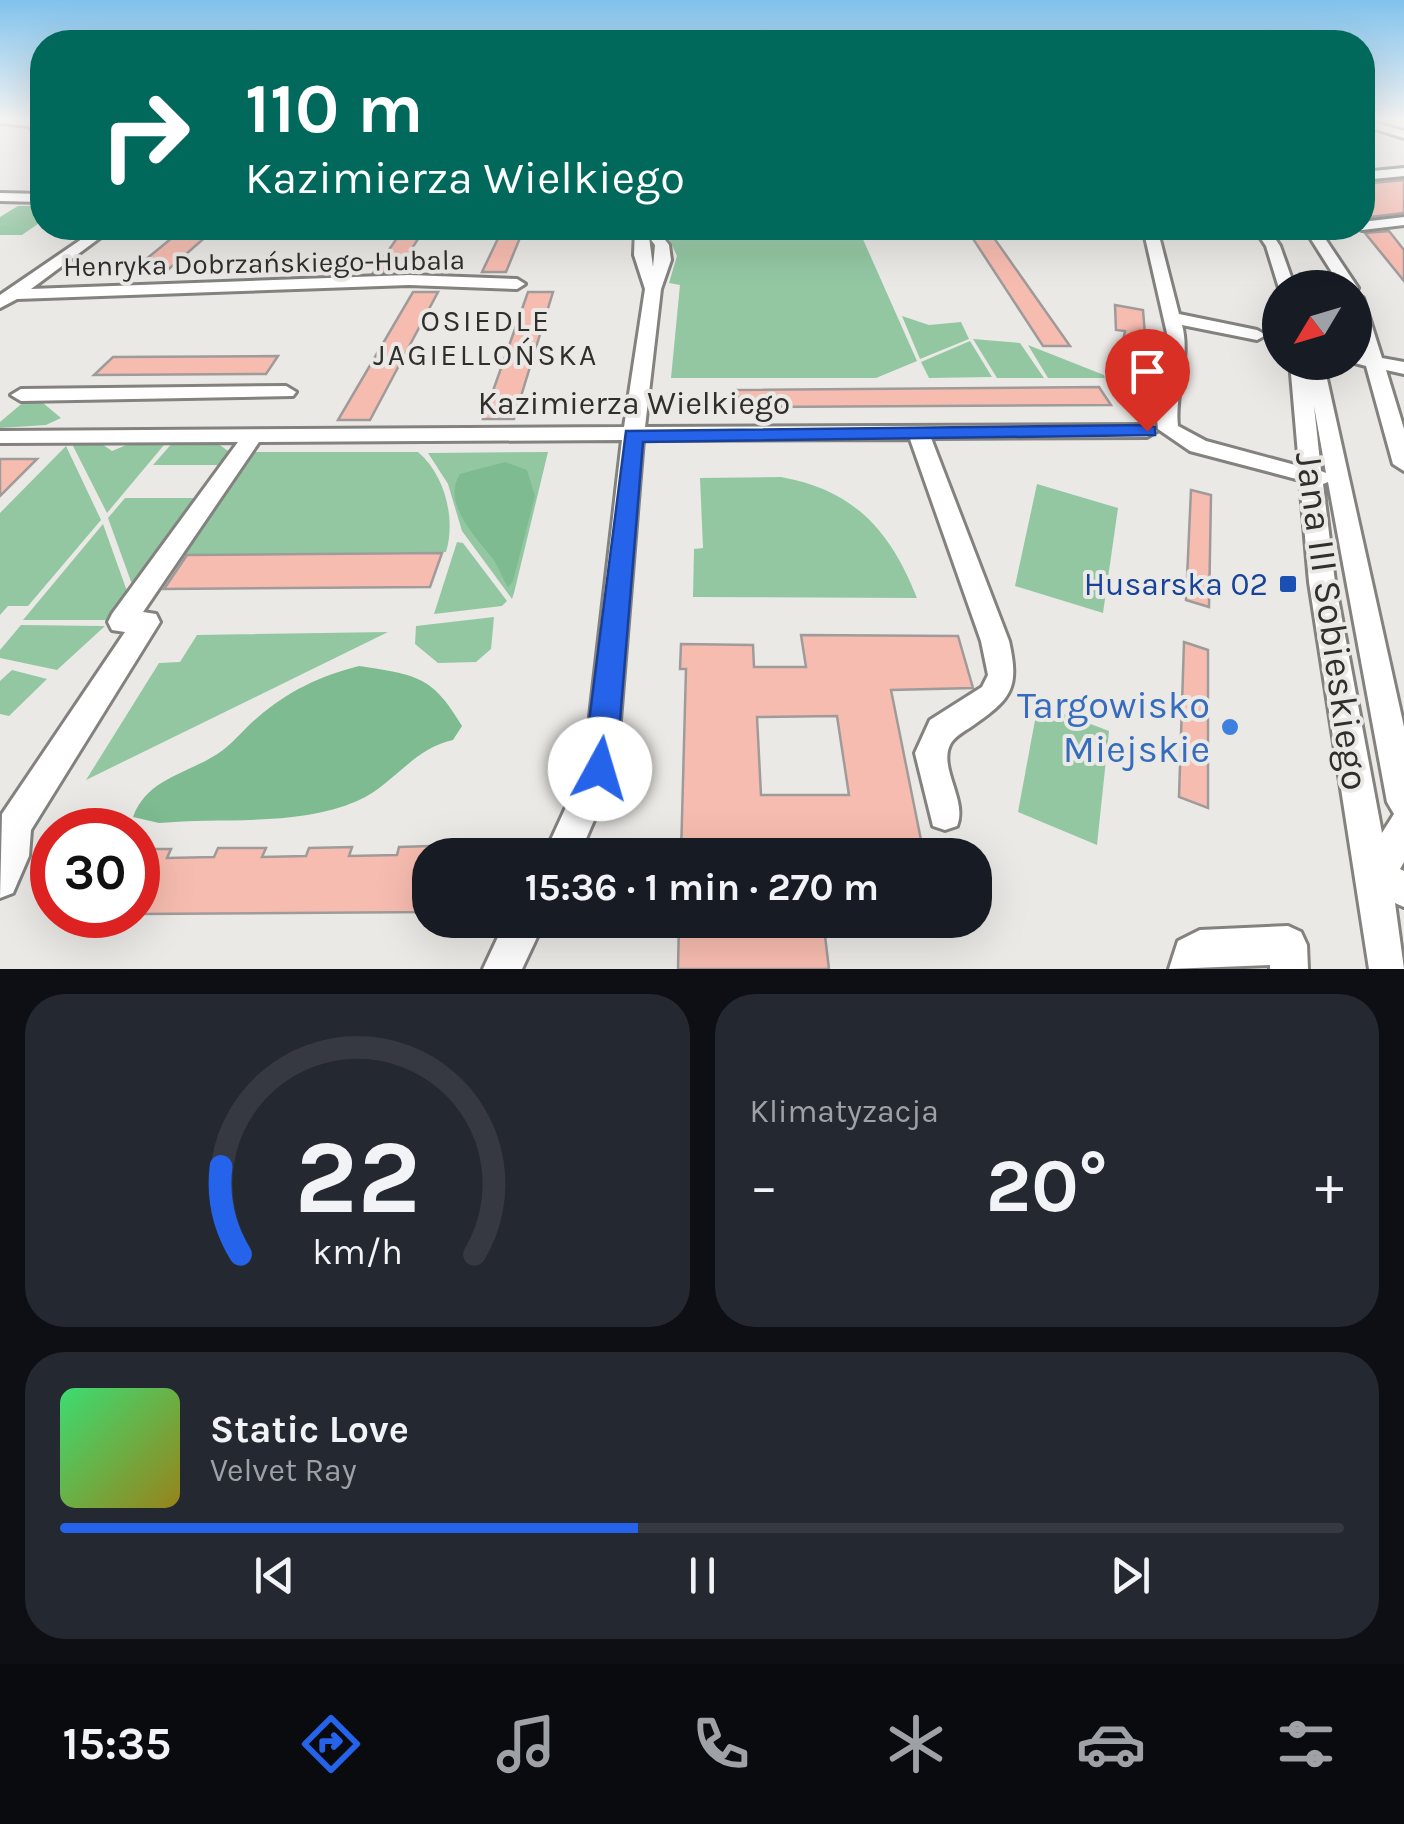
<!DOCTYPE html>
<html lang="pl">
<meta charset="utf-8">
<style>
:root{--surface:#171b24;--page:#242831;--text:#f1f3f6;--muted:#9ea1a6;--line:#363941;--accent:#2563eb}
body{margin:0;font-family:Karla,sans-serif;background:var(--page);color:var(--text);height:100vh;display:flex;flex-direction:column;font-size:38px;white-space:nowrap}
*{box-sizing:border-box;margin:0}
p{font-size:32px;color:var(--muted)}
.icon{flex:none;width:55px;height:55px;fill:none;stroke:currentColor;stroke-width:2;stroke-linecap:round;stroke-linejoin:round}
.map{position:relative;height:969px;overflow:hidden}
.side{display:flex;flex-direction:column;gap:25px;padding:25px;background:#0d0f14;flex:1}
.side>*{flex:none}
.banner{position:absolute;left:30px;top:30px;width:1345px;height:210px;border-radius:40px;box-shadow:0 10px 40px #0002;background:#00695c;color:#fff;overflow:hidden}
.needle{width:65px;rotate:232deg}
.tools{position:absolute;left:1262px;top:270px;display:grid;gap:20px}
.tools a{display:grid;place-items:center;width:110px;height:110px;border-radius:50%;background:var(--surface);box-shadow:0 10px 40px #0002;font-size:50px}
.speed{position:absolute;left:30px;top:808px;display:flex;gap:20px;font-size:50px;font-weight:700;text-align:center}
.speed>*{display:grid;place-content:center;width:130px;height:130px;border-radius:50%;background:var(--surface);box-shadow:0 10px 40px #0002;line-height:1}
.speed .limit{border:15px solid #d22;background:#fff;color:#111}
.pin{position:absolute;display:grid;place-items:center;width:85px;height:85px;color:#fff;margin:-102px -42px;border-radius:50% 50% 50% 0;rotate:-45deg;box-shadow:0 0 10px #0007}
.pin .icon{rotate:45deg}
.me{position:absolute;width:110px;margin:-55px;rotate:6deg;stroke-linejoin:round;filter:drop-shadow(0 0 8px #0008)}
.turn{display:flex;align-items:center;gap:35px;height:210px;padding:0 50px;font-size:45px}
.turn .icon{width:130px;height:130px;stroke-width:2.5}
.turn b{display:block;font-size:70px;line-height:85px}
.big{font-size:75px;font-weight:700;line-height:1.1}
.side .widget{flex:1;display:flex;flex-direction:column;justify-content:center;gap:15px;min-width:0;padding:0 35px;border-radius:40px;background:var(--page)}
.side .dial{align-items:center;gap:0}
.dial svg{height:260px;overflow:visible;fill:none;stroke:var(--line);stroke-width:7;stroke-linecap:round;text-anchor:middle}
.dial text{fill:var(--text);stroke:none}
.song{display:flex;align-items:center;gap:30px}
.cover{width:120px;height:120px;border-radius:15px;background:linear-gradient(135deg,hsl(140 70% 55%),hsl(50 70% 35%))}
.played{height:10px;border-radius:5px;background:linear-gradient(90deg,var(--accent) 45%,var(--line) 45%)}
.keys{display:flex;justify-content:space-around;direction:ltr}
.heat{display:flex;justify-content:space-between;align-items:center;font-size:55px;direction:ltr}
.side .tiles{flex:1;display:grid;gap:25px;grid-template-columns:1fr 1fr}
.widget:last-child{grid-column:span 2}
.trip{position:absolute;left:412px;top:838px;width:580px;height:100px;border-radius:40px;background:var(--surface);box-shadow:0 10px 40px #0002;font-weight:700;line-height:100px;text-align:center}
.tab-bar{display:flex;height:160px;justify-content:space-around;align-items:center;background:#090b0e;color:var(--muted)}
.tab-bar .icon{width:70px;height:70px}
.tab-bar .current{color:var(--accent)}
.tab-bar b{font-size:45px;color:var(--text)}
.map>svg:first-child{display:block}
.green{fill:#93c7a2}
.forest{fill:#7ebb91}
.building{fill:#f7bcb0;stroke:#9f9b9a;stroke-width:2.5;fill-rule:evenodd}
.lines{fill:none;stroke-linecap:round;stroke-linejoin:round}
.minor-casing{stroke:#84827f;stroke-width:6}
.minor{fill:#fff;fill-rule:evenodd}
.route{fill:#2563eb;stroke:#184099;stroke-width:2.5}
.transit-dot{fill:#1a4fb4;stroke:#ebe9e6;stroke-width:4}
.shop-dot{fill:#3f7fe0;stroke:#ebe9e6;stroke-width:4}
.labels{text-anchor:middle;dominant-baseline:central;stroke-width:8;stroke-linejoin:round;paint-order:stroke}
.far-street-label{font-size:28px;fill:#2f2f2d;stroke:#ebe9e6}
.far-neighbourhood-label{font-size:30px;letter-spacing:2.5px;fill:#2f2f2d;stroke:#ebe9e6}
.street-label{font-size:32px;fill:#2f2f2d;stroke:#ebe9e6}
.transit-label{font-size:32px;fill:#164399;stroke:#ebe9e6;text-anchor:end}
.near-street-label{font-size:38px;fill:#2f2f2d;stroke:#ebe9e6}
.near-shop-label{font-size:38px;fill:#366cbe;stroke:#ebe9e6;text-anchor:end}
</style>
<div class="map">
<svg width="1404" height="969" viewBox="0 0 1404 969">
<rect width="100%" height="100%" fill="#ebe9e6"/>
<g class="green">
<polygon points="18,206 39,206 42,221 22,235 0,235 0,217"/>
<polygon points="664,228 858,228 917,361 876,378 671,378 680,285 669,283 677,256"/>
<polygon points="902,316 929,325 961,322 969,339 920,359"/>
<polygon points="973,339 1020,343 1044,378 997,378"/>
<polygon points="970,341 992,377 929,378 921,362"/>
<polygon points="1028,345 1104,375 1105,378 1048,378"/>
<polygon points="37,398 61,418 46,425 0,428 0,422 26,400"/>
<polygon points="80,441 99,442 112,451 136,441 164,445 107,513 72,444"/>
<polygon points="174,441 214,441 231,453 223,465 153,465"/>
<polygon points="66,446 101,520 28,606 8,606 0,615 0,513"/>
<path d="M247,452H418C445,475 456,519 446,552L175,555Z"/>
<polygon points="548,452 514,593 512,599 462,531 448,484 428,453"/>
<path d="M781,477C855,490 891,532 917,598L693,597L694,549L703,548L700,478Z"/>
<polygon points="1037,484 1118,508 1103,613 1015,586"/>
<polygon points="125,498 199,498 133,587 108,518"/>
<polygon points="103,524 128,594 110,620 23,620"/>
<polygon points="457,542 463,543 507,601 502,606 434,614"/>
<polygon points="494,617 491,649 476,662 438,663 415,644 416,626"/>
<polygon points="21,625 104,626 105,626 57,670 0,658 0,650"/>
<polygon points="388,632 86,780 159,663 180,662 197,635"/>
<polygon points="12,670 47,679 9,716 0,714 0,681"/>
<polygon points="1038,704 1109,731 1097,845 1018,812"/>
</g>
<g class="forest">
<path d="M505,462L527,470L535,496L513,581L508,587C502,578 499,567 493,559C476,537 441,503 460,474Z"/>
<path d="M359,666C416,675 432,675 462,726L453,740C412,749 394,785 357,801C298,827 223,817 159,823L133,817C148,776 191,774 223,750C235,741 245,728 257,718C288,691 320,676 359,666Z"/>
</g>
<g class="building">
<polygon points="1404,180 1404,213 1362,218 1362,184"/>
<polygon points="184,228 216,228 163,274 128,274"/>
<polygon points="404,228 425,228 397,272 373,273"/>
<polygon points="503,228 524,228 506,272 482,272"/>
<polygon points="966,228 987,228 1070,346 1043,346"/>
<polygon points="1389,231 1404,250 1404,281 1365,233"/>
<polygon points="413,292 438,292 370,420 338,420"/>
<polygon points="528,292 553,292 514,419 483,419"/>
<polygon points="1115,305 1143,310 1146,347 1151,348 1147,373 1118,366 1125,331 1116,330"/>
<polygon points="278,356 266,374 94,375 113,357"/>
<polygon points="1099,387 1111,405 739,407 737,390"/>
<polygon points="0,459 37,459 0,496"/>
<polygon points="1191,490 1211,495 1209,607 1186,600"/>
<polygon points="442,553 430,587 164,589 187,555"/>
<path d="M801,635L958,636L973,688L891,690L924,855H681L686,669H680L681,644L753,645L754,667H806ZM837,716L849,795H761L757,717Z"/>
<polygon points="1184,642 1208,650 1208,808 1179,797"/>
<polygon points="430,846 430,912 138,914 138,849 171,849 167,858 214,857 218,848 266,848 262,857 306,856 309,848 352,847 349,856 397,855 399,847"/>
<polygon points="679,920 768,920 768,926 824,927 829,969 678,969"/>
</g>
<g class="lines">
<defs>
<g id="minor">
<polygon points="0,119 38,121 42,125 33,131 29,126 0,123"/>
<polygon points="1362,119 1404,131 1404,138 1362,125"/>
<polygon points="1404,168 1404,176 1362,180 1362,172"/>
<polygon points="0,193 42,194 42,202 0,201"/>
<polygon points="1404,217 1404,225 1362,230 1356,228 1362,228 1362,222"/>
<polygon points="98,228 113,228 31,289 409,275 517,279 525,284 517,289 409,285 17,299 0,308 0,295"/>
<path d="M635,228H656L669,245L671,260L661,289L645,427L1147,425L1157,431L1147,437L931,438L1009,641C1019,686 1013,698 975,724C967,730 956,735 951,743C937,767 968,800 957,826L945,830L933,826L915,753L930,720L982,687L988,675L981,641L910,439L643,440L616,769L579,855H544L584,768L622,440L259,442L143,612L156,614L160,622L31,830L29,856L13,893L0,898L2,814L125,632L112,630L108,622L112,614L238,442L0,443V431L624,427L645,289L634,255ZM649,237L655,245L653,267Z"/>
<path d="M1143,228H1157L1179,314L1257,330L1266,335L1257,340L1182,325C1191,358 1174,392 1178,426L1206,441L1299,466L1290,362H1318L1327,379L1404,727V862L1400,869L1404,871V907L1395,903L1404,969H1369L1309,582L1300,480L1190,451L1158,429L1156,409L1169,342ZM1314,406L1326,473L1321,471ZM1328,482L1387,802L1394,814L1382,833L1335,582L1323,484Z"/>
<polygon points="1254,228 1268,228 1280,246 1295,288 1279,288 1266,246"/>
<polygon points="1304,228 1318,228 1358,288 1356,291 1355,288 1342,288"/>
<path d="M1319,228H1352C1345,235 1326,235 1319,228Z"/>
<polygon points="1355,293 1363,298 1382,358 1404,362 1404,374 1386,370 1404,429 1404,471 1393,464 1366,366 1351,362 1355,362 1355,353 1362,354 1355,327"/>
<polygon points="286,386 296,392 293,396 21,401 11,395 21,389"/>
<polygon points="506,920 545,920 522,969 483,969"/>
<polygon points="1288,926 1301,932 1307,945 1308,969 1270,969 1270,965 1169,969 1178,941 1200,930"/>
</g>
</defs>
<use href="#minor" class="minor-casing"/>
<use href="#minor" class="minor"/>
</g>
<linearGradient id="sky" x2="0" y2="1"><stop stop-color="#80c2ec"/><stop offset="0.47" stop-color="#f6f5f4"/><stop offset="1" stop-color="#f6f5f4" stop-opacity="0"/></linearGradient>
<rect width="1404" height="255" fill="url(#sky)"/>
<polygon class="route" points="1147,425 1155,427 1155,435 643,442 616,769 611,780 600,784 588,780 583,769 626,431"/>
<rect class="transit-dot" x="1278" y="574" width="20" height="20" rx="5"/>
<circle class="shop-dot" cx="1230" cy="727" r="10"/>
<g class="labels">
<g class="far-street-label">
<text transform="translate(264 263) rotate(-1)">Henryka Dobrzańskiego-Hubala</text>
</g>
<g class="far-neighbourhood-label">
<text x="486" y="321">OSIEDLE<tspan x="486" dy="34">JAGIELLOŃSKA</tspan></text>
</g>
<g class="street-label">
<text x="634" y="403">Kazimierza Wielkiego</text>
</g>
<g class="transit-label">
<text x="1268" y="584">Husarska 02</text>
</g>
<g class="near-street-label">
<text transform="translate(1332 621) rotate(82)">Jana III Sobieskiego</text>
</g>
<g class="near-shop-label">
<text x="1210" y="705">Targowisko<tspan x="1210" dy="44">Miejskie</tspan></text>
</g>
</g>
</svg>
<div class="tools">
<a><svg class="needle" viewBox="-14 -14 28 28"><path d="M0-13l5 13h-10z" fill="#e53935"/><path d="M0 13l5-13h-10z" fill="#9ea1a6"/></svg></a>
</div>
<div class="speed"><div class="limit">30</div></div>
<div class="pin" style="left:1147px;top:431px;background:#d93025"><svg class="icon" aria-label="arrive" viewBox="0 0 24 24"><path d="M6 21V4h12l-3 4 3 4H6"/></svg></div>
<svg class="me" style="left:600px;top:769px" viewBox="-20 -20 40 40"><circle r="19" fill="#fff"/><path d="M0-13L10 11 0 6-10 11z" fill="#2563eb"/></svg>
<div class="trip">15:36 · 1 min · 270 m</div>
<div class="banner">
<div class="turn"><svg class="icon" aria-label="right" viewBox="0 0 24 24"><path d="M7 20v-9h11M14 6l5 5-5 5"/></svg><div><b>110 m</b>Kazimierza Wielkiego</div></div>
</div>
</div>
<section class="side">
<div class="tiles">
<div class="widget dial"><svg viewBox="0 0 100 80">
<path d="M14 69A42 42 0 1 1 86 69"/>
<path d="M14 69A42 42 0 0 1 8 42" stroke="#2563eb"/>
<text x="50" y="56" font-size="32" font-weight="700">22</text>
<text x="50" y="72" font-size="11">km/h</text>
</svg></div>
<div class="widget"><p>Klimatyzacja</p>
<div class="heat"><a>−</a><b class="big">20°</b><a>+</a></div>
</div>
<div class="widget">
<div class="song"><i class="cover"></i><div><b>Static Love</b><p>Velvet Ray</p></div></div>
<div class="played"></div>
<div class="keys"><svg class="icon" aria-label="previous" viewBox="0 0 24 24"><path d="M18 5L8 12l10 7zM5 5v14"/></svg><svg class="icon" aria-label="pause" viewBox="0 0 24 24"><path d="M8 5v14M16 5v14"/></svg><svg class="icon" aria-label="next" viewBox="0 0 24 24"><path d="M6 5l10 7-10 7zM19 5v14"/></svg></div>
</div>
</div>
</section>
<nav class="tab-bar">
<b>15:35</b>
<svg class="icon current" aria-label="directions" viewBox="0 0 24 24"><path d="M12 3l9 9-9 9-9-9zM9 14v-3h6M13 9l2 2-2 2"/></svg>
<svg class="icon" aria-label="music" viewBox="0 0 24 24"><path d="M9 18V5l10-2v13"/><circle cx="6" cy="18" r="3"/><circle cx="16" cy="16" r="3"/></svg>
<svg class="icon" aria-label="phone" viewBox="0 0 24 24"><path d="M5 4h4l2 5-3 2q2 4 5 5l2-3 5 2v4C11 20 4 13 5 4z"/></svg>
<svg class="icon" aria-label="climate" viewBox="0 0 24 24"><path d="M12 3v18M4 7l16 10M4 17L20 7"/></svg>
<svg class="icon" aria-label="car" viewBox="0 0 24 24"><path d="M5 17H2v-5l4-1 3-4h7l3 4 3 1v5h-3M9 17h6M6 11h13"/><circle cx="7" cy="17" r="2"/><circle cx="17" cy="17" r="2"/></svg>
<svg class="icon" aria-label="filters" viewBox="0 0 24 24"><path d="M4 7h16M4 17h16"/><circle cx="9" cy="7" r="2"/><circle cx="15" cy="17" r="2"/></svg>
</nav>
